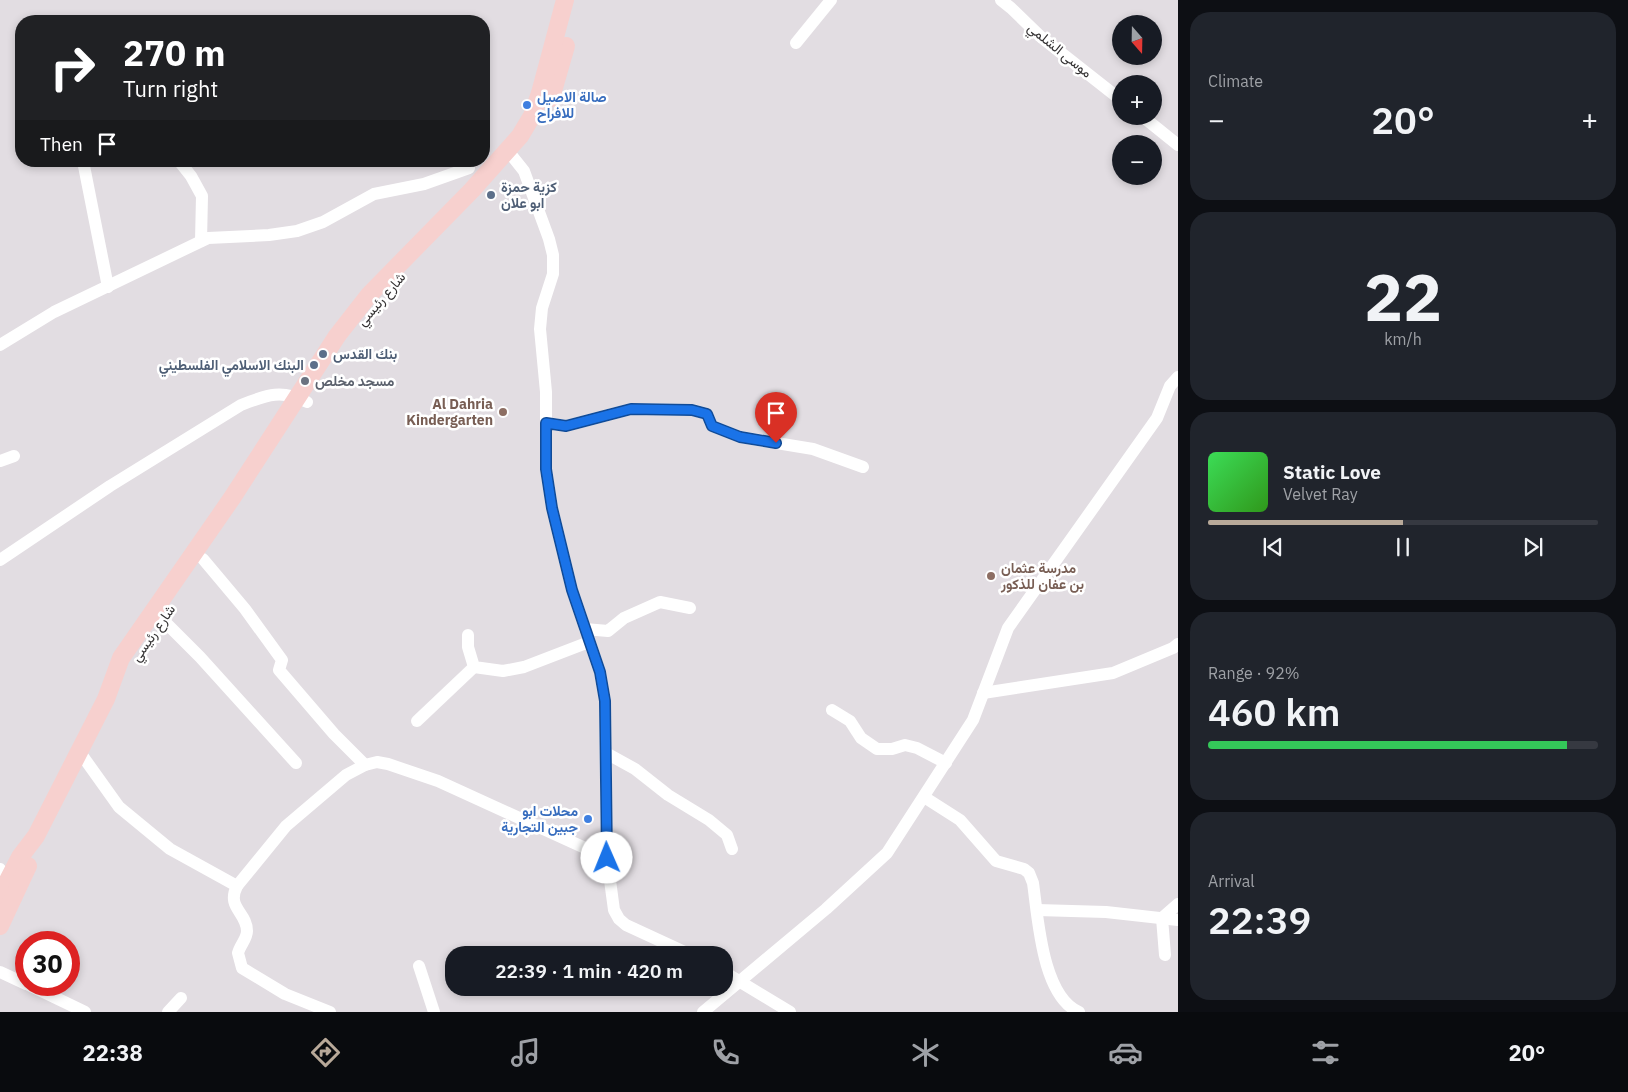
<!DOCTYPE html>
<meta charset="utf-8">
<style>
:root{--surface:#171b24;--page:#20242c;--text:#f1f3f6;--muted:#9ea1a6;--line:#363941;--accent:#b8a999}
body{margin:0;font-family:"IBM Plex Sans",Vazirmatn,sans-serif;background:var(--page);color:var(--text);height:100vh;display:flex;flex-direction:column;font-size:19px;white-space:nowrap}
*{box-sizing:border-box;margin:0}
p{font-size:16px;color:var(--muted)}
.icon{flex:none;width:28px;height:28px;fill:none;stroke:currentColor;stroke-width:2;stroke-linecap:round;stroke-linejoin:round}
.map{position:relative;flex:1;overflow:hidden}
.details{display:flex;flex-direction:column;gap:12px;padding:12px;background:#0d0f14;width:450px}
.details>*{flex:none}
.hud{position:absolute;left:15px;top:15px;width:475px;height:152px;border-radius:20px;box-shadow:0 2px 8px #0003;background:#202124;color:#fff;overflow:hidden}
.needle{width:32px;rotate:160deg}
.buttons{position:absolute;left:1112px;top:15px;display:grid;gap:10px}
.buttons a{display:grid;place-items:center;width:50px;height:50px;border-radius:50%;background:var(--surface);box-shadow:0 2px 8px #0003;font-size:25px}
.speed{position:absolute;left:15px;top:931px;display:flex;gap:10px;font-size:25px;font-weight:700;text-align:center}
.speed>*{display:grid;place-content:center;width:65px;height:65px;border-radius:50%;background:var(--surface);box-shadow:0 2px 8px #0003;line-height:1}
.speed .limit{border:8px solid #d22;background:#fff;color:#111}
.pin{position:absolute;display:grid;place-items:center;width:42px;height:42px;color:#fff;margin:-51px -21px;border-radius:50% 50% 50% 0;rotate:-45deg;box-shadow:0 0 5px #0007}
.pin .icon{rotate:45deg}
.me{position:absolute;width:55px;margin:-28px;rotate:359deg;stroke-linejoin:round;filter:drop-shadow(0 0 4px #0008)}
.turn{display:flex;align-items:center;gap:18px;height:105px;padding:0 25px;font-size:22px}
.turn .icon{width:65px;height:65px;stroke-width:2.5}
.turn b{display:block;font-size:35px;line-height:42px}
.then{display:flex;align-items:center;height:48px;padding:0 25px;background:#0003;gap:10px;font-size:19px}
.big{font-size:38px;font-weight:600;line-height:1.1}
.details .card{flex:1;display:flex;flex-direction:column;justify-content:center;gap:8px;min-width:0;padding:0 18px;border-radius:20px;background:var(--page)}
.details .dial{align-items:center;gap:0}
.dial b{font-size:65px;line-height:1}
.song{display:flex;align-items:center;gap:15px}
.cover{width:60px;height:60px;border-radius:8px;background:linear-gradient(135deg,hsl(130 70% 55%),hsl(110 70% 35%))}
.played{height:5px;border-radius:2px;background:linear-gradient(90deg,var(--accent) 50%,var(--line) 50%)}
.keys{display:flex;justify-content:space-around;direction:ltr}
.heat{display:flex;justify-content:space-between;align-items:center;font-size:28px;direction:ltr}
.charge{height:8px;border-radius:4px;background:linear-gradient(90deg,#34c759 92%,var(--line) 0)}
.trip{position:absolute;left:445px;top:946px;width:288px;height:50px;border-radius:20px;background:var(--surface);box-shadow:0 2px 8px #0003;font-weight:600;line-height:50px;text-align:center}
.menu{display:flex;height:80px;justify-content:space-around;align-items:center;background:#090b0e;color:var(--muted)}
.menu .icon{width:35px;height:35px}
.menu .current{color:var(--accent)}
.menu b{font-size:22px;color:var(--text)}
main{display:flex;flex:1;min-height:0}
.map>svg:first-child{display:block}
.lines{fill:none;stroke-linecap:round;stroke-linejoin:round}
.minor{stroke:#fff;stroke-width:12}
.secondary{stroke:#f7d0ce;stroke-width:18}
.route-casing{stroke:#114b97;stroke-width:12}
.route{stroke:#1a73e8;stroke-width:9}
.shop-dot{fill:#3f7fe0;stroke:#fff;stroke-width:2}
.service-dot{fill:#5c6f8a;stroke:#fff;stroke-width:2}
.worship-dot{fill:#6b7280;stroke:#fff;stroke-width:2}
.education-dot{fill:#8d6e63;stroke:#fff;stroke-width:2}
.labels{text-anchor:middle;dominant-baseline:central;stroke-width:5;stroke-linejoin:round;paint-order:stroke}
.street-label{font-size:14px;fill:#333132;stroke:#fff}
.shop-label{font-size:14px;font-weight:bold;fill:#366cbe;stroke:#fff;text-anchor:start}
.service-label{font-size:14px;font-weight:bold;fill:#4e5e75;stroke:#fff;text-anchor:start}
.worship-label{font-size:14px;font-weight:bold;fill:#5b616d;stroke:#fff;text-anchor:start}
.education-label{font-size:14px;font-weight:bold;fill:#785e54;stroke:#fff;text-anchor:end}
</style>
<main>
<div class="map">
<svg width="1178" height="1012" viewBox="0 0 1178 1012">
<rect width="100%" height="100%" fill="#e2dde2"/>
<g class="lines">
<g class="minor">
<polyline points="1001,0 1011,8 1041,37 1121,100"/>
<polyline points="796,43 831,0"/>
<polyline points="1142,116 1178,145"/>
<polyline points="506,152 512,156 524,171 549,239 553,255 553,274 542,308 540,329 546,392 546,469 552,508 572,590 600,672 605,701 607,858 614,910 619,919 626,925 691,955"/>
<polyline points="83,161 108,287"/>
<polyline points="179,161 191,176 202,196 201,241"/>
<polyline points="0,345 54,312 208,238 269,235 297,231 323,222 374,194 424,184 469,168"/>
<polyline points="546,423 566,426 631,409 693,410 707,414 712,426 740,437 813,449 863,467"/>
<polyline points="0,461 14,456"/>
<polyline points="203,559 245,609 282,660 279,670 334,734 365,765"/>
<path d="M0,560L110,486L241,405C267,395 281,389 307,402"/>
<polyline points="152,613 162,619 200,657 296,763"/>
<polyline points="585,629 608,631 624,618 660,602 690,608"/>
<polyline points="468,635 468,647 474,667 503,671 524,667 589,642"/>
<polyline points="983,693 1113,673 1173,648 1178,644"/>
<polyline points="832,710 850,721 861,738 877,749 892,749 905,745 917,748 946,763"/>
<polyline points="417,721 474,667"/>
<polyline points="79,751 119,807 170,849 237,886"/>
<polyline points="606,753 635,769 668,795 709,820 727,835 732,849"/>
<path d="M924,797L960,820L996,861L1024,869L1029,873L1033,883C1038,918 1042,996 1079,1012"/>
<polyline points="0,869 8,880"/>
<polyline points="1037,910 1106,912 1178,920"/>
<polyline points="1165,955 1162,918 1178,904"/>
<polyline points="419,966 434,1012"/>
<polyline points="0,972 26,984"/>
<polyline points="724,972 790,1012"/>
<polyline points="29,985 85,1012"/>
<polyline points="168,1012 181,998"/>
<path d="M330,1012L285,994L242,968L238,953C240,945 247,939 247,931C247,912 226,908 237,886L286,826L346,775L365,765L377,762L388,764L438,781L607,858"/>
<polyline points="703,1012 826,909 887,853 973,720 1008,628 1157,418 1170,386 1178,377"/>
</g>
<g class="secondary">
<polyline points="551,98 566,46"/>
<polyline points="0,896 20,857 36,836 106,699 121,658 232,498 337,336 369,295 472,190 520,136 532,116 540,93 565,0"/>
<polyline points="0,926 28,866"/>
</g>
</g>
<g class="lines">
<defs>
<polyline id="route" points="607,858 605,701 600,672 572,590 552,508 546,469 546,423 566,426 631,409 692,410 707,414 712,426 740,437 776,443"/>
</defs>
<use href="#route" class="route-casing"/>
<use href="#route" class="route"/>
</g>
<g class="shop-dot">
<circle cx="527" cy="105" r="5"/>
<circle cx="588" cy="819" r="5"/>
</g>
<g class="service-dot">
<circle cx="491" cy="195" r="5"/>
<circle cx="323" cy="354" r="5"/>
<circle cx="314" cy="365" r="5"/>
</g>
<circle class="worship-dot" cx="305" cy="381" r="5"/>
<g class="education-dot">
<circle cx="503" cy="412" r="5"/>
<circle cx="991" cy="576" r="5"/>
</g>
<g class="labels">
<g class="street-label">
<text transform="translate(1060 50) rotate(39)">موسى الشلمي</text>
<text transform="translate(381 299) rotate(-49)">شارع رئيسي</text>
<text transform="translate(153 633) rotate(-55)">شارع رئيسي</text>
</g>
<g class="shop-label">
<text x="537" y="97">صالة الاصيل<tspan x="537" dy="16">للافراح</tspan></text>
<text x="578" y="811" text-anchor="end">محلات ابو<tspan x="578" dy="16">جبين التجارية</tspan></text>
</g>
<g class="service-label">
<text x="501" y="187">كزية حمزة<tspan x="501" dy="16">ابو علان</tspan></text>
<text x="333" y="354">بنك القدس</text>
<text x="304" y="365" text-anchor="end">البنك الاسلامي الفلسطيني</text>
</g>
<g class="worship-label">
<text x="315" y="381">مسجد مخلص</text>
</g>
<g class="education-label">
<text x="493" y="404">Al Dahria<tspan x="493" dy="16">Kindergarten</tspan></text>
<text x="1001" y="568" text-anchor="start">مدرسة عثمان<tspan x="1001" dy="16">بن عفان للذكور</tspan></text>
</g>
</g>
</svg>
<div class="buttons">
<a><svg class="needle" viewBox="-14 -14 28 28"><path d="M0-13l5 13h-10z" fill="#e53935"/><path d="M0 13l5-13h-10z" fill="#9ea1a6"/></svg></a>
<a>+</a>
<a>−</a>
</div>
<div class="speed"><div class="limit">30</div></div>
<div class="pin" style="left:776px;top:443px;background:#d93025"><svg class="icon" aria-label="arrive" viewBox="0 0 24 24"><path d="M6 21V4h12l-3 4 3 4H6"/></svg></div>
<svg class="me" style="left:607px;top:858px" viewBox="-20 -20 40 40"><circle r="19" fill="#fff"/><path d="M0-13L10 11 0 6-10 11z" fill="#1a73e8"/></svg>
<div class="trip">22:39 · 1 min · 420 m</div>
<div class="hud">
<div class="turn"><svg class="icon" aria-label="right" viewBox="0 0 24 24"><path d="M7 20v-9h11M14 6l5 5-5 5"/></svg><div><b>270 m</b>Turn right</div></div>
<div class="then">Then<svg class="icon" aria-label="arrive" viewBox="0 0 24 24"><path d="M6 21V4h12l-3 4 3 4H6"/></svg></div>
</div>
</div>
<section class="details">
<div class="card"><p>Climate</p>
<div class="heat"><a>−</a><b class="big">20°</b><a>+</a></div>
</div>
<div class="card dial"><b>22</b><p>km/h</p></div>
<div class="card">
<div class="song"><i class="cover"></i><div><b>Static Love</b><p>Velvet Ray</p></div></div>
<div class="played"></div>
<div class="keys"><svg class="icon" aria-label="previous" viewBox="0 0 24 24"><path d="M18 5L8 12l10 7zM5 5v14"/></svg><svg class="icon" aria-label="pause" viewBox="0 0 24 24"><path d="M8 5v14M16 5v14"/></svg><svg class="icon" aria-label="next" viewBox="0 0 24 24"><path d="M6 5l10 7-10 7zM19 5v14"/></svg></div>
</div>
<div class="card"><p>Range · 92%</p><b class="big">460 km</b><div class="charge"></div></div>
<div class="card"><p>Arrival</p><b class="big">22:39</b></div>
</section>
</main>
<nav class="menu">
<b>22:38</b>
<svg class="icon current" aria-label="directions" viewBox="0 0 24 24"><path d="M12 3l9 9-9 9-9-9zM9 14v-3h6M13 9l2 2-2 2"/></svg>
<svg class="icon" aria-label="music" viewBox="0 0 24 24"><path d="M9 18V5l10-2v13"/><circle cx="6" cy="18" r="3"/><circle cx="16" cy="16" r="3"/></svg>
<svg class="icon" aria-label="phone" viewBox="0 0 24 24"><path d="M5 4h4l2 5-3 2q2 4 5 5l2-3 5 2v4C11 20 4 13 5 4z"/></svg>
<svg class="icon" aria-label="climate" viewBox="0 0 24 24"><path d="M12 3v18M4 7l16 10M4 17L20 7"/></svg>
<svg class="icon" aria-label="car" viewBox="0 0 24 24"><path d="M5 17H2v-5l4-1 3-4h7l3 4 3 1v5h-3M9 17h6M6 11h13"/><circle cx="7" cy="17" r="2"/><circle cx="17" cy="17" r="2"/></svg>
<svg class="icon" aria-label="filters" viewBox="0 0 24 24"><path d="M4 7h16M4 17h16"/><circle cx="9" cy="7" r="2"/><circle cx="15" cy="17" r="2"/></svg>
<b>20°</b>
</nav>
